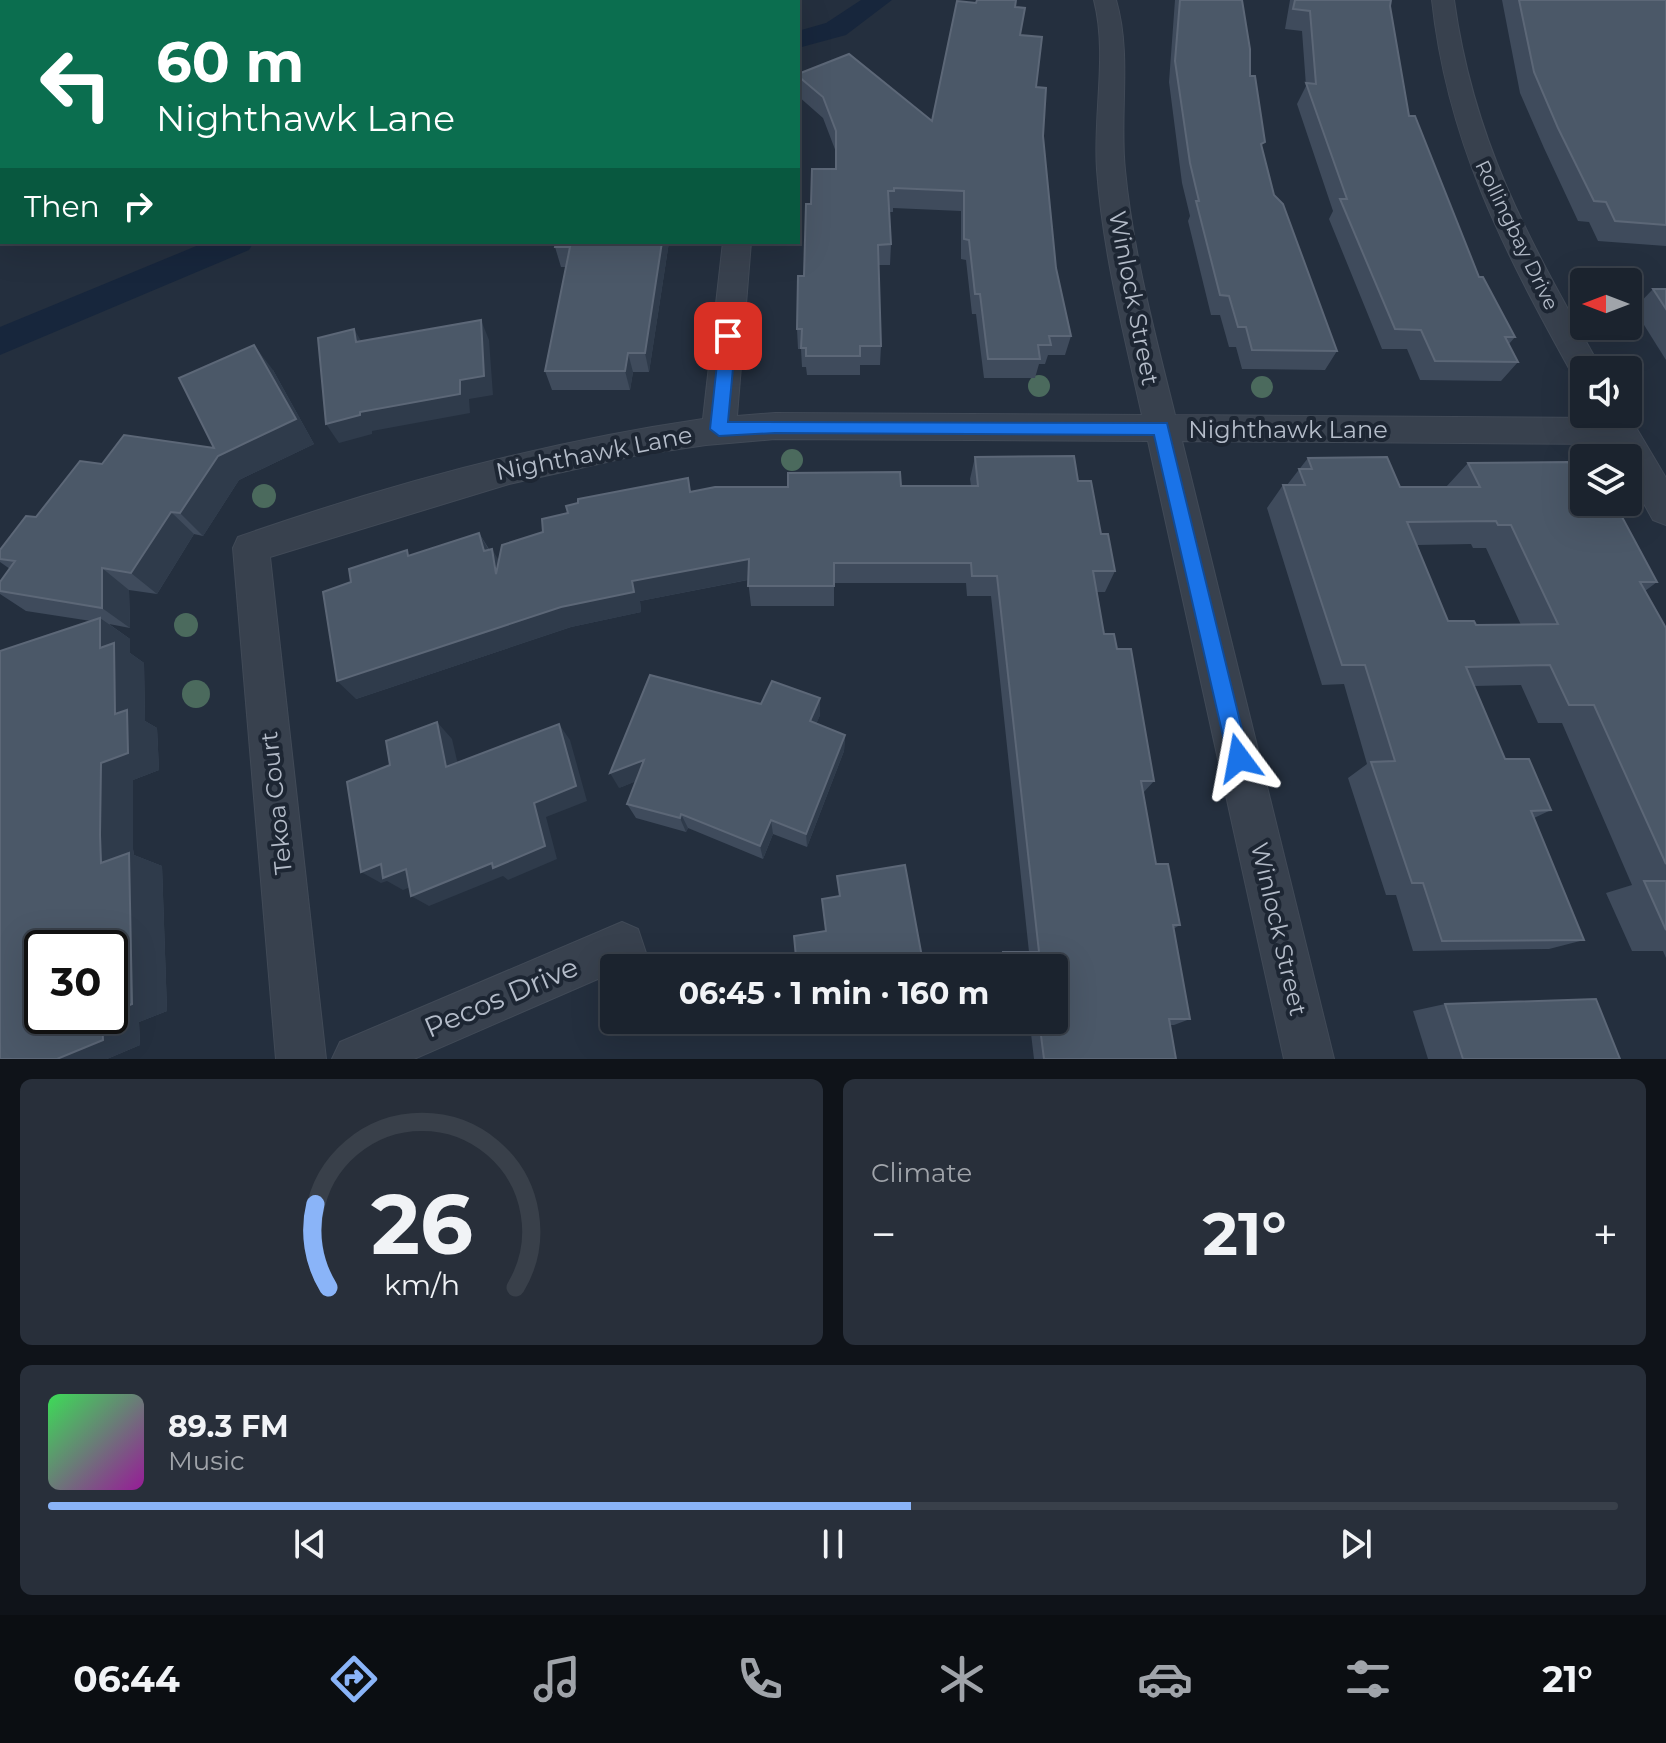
<!DOCTYPE html>
<meta charset="utf-8">
<style>
:root{--surface:#1b232e;--page:#282f3a;--text:#f1f3f6;--muted:#a0a4aa;--line:#39404a;--accent:#8ab4f8}
body{margin:0;font-family:Montserrat,sans-serif;background:var(--page);color:var(--text);height:100vh;display:flex;flex-direction:column;font-size:30px;white-space:nowrap}
*{box-sizing:border-box;margin:0}
p{font-size:26px;color:var(--muted)}
.icon{flex:none;width:44px;height:44px;fill:none;stroke:currentColor;stroke-width:2;stroke-linecap:round;stroke-linejoin:round}
.map{position:relative;height:1059px;overflow:hidden}
.drawer{display:flex;flex-direction:column;gap:20px;padding:20px;background:#0f1319;flex:1}
.drawer>*{flex:none}
.guide{position:absolute;left:0px;top:0px;width:800px;height:244px;box-shadow:0 8px 32px #0002,0 0 0 2px var(--line);background:#0b6e4f;color:#fff;overflow:hidden}
.needle{width:52px;rotate:270deg}
.buttons{position:absolute;left:1570px;top:268px;display:grid;gap:16px}
.buttons a{display:grid;place-items:center;width:72px;height:72px;border-radius:8px;background:var(--surface);box-shadow:0 8px 32px #0002,0 0 0 2px var(--line);font-size:40px}
.speed{position:absolute;left:24px;top:930px;display:flex;gap:16px;font-size:40px;font-weight:700;text-align:center}
.speed>*{display:grid;place-content:center;width:104px;height:104px;border-radius:50%;background:var(--surface);box-shadow:0 8px 32px #0002,0 0 0 2px var(--line);line-height:1}
.speed .limit{border:4px solid #111;border-radius:12px;background:#fff;color:#111}
.pin{position:absolute;display:grid;place-items:center;width:68px;height:68px;color:#fff;margin:-34px;border-radius:16px;box-shadow:0 4px 12px #0006}
.me{position:absolute;width:88px;margin:-44px;rotate:347deg;stroke-linejoin:round;filter:drop-shadow(0 0 6px #0008)}
.turn{display:flex;align-items:center;gap:28px;height:168px;padding:0 24px;font-size:36px}
.turn .icon{width:104px;height:104px;stroke-width:2.5}
.turn b{display:block;font-size:56px;line-height:68px}
.then{display:flex;align-items:center;height:76px;padding:0 24px;background:#0003;gap:16px;font-size:30px}
.big{font-size:60px;font-weight:700;line-height:1.1}
.drawer .tile{flex:1;display:flex;flex-direction:column;justify-content:center;gap:12px;min-width:0;padding:0 28px;border-radius:12px;background:var(--page)}
.drawer .dial{align-items:center;gap:0}
.dial svg{height:208px;overflow:visible;fill:none;stroke:var(--line);stroke-width:7;stroke-linecap:round;text-anchor:middle}
.dial text{fill:var(--text);stroke:none}
.song{display:flex;align-items:center;gap:24px}
.cover{width:96px;height:96px;border-radius:12px;background:linear-gradient(135deg,hsl(130 70% 55%),hsl(300 70% 35%))}
.played{height:8px;border-radius:4px;background:linear-gradient(90deg,var(--accent) 55%,var(--line) 55%)}
.keys{display:flex;justify-content:space-around;direction:ltr}
.heat{display:flex;justify-content:space-between;align-items:center;font-size:44px;direction:ltr}
.drawer .tiles{flex:1;display:grid;gap:20px;grid-template-columns:1fr 1fr}
.tile:last-child{grid-column:span 2}
.trip{position:absolute;left:600px;top:954px;width:468px;height:80px;border-radius:8px;background:var(--surface);box-shadow:0 8px 32px #0002,0 0 0 2px var(--line);font-weight:700;line-height:80px;text-align:center}
.tabs{display:flex;height:128px;justify-content:space-around;align-items:center;background:#0b0e12;color:var(--muted)}
.tabs .icon{width:56px;height:56px}
.tabs .active{color:var(--accent)}
.tabs b{font-size:36px;color:var(--text)}
.map>svg:first-child{display:block}
.lines{fill:none;stroke-linecap:round;stroke-linejoin:round}
.canal{fill:#17263c;fill-rule:evenodd}
.street-casing{stroke:#414a57;stroke-width:2}
.street{fill:#38414e;fill-rule:evenodd}
.tree{fill:#4b6a5d}
.wall{fill:#3f4b5c;fill-rule:evenodd}
.shaded-wall{fill:#2f3b4b}
.building{fill:#4b5868;stroke:#5c6777;stroke-width:2;fill-rule:evenodd}
.route{fill:#1a73e8;stroke:#114b97;stroke-width:2}
.labels{text-anchor:middle;dominant-baseline:central;stroke-width:8;stroke-linejoin:round;paint-order:stroke}
.far-street-label{font-size:20px;fill:#b4bcc9;stroke:#1d2633}
.street-label{font-size:24px;fill:#b4bcc9;stroke:#1d2633}
.near-street-label{font-size:28px;fill:#b4bcc9;stroke:#1d2633}
</style>
<div class="map">
<svg width="1666" height="1059" viewBox="0 0 1666 1059">
<rect width="100%" height="100%" fill="#242f3e"/>
<g class="lines">
<g class="canal">
<polygon points="861,0 892,0 846,35 798,48 798,31 826,23"/>
<polygon points="0,136 2,136 0,156"/>
<polygon points="206,242 254,242 249,250 0,355 0,327"/>
</g>
<defs>
<g id="street">
<path d="M1094,0H1116C1132,55 1119,114 1125,170C1133,253 1155,334 1175,415L1596,418L1594,414H1628L1666,478V525L1653,520L1628,475V458H1619L1611,444L1182,441L1334,1059H1284L1148,441L775,439L706,445L638,455L509,484L270,557L326,1059H276L233,548L238,537C389,484 545,442 703,419L723,242H751L737,416L775,413L1142,415C1124,334 1103,253 1097,170C1093,113 1108,55 1094,0Z"/>
<path d="M1432,0H1454C1474,146 1532,245 1602,370H1584V381L1575,378L1570,370C1503,249 1447,140 1432,0Z"/>
<polygon points="622,922 638,929 651,968 614,968 614,986 607,975 414,1059 332,1059 340,1042"/>
</g>
</defs>
<use href="#street" class="street-casing"/>
<use href="#street" class="street"/>
</g>
<g class="tree">
<circle cx="1039" cy="386" r="11"/>
<circle cx="1262" cy="387" r="11"/>
<circle cx="792" cy="460" r="11"/>
<circle cx="264" cy="496" r="12"/>
<circle cx="186" cy="625" r="12"/>
<circle cx="196" cy="694" r="14"/>
</g>
<g class="wall">
<polygon points="1175,0 1242,0 1250,76 1262,149 1274,195 1337,351 1325,370 1242,369 1236,347 1229,347 1220,315 1211,315 1188,221 1190,216 1182,183 1169,82"/>
<polygon points="1290,0 1391,0 1390,6 1409,116 1479,277 1515,337 1509,344 1518,362 1501,381 1420,380 1407,349 1382,349 1329,219 1333,211 1297,104 1306,86 1302,31 1285,29"/>
<polygon points="1502,0 1666,0 1666,246 1598,241 1589,222 1578,221 1544,148 1520,93"/>
<polygon points="1015,7 1020,35 1036,87 1043,136 1056,268 1071,336 1065,355 1048,355 1045,364 1039,364 1035,378 984,378 976,314 972,314 966,260 961,259 961,211 893,208 893,212 889,212 891,244 890,265 879,265 881,346 880,365 860,365 860,375 807,375 806,367 802,367 801,349 798,349 797,329 804,276 811,204 836,169 836,152 823,118 798,96 798,74 932,121"/>
<polygon points="556,242 669,242 649,372 633,372 630,390 552,390 545,371 566,267 561,267 555,247"/>
<polygon points="1653,289 1666,309 1666,360 1634,309"/>
<polygon points="273,370 314,444 239,480 203,536 194,534 157,594 129,590 130,628 109,624 130,639 130,653 144,663 145,721 157,728 159,770 133,780 133,849 134,855 162,866 167,1011 139,1022 140,1045 107,1059 0,1059 91,621 26,611 0,594 0,582 10,569 0,562 0,550 36,517 102,464 214,448"/>
<polygon points="975,457 1078,481 1101,534 1115,571 1105,592 1097,592 1104,634 1117,649 1154,781 1143,793 1156,864 1180,925 1173,929 1190,1019 1174,1025 1170,1025 1176,1059 1034,1059 1030,1025 1001,1025 1001,1020 1054,1020 1054,968 996,968 995,961 1003,952 1029,952 991,596 967,596 966,583 834,583 834,606 751,606 748,580 640,601 641,612 571,627 356,699 351,582 411,555 479,533 489,549 499,561 691,492 901,486 971,486 970,479"/>
<path d="M1308,458L1400,487H1446L1468,463L1582,489L1657,582L1645,591L1666,628V958L1663,951H1632L1606,893L1632,885L1562,723H1538L1521,685L1474,686L1505,759L1551,810L1534,818L1584,940L1549,949L1413,951L1396,895H1386L1348,778L1367,764L1344,684L1322,685L1267,508L1283,485H1287ZM1471,544L1473,548H1486L1521,625H1476L1448,621L1417,545Z"/>
<polygon points="820,698 820,715 816,724 845,735 844,751 807,847 773,834 763,859 688,828 686,832 636,818 627,804 636,781 619,788 761,704"/>
<polygon points="1445,1004 1620,1059 1428,1059 1413,1011"/>
</g>
<g class="shaded-wall">
<polygon points="662,242 669,242 649,372 645,353"/>
<polygon points="481,320 489,340 493,395 469,399 470,413 372,431 372,434 339,443 326,424 460,380"/>
<polygon points="354,329 366,349 356,342"/>
<polygon points="254,345 273,370 314,444 239,480 203,536 180,513 218,456"/>
<polygon points="628,353 633,372 630,390 625,371"/>
<polygon points="171,512 194,534 157,594 131,573"/>
<polygon points="479,533 491,554 492,549 504,569 508,595 484,551"/>
<polygon points="749,559 752,579 640,601 641,612 571,627 356,699 337,681 632,581"/>
<polygon points="102,568 129,590 130,628 102,608"/>
<polygon points="100,618 130,639 130,653 144,663 145,721 157,728 159,770 133,780 133,849 134,855 162,866 167,1011 139,1022 140,1045 107,1059 57,1059 102,1016 110,1016 100,835 101,763 115,714 100,648"/>
<polygon points="820,698 820,715 811,737 810,721"/>
<polygon points="437,722 452,739 462,782 446,767"/>
<polygon points="559,724 570,740 587,801 546,817 557,859 508,880 503,876 429,906 411,896 534,803"/>
<polygon points="845,735 844,751 807,847 806,834"/>
<polygon points="644,760 652,775 619,788 610,773"/>
<polygon points="681,814 688,828 686,832 680,818"/>
<polygon points="771,820 773,834 763,859 760,846"/>
<polygon points="381,864 406,869 425,881 403,890 387,881 381,883 361,872"/>
</g>
<g class="building">
<polygon points="977,0 1016,0 1015,7 1025,8 1020,35 1042,37 1036,87 1046,88 1043,136 1056,268 1071,336 1049,336 1051,345 1038,345 1040,359 988,359 980,294 975,294 969,240 964,239 964,191 894,188 894,191 888,191 891,244 878,245 881,346 860,346 860,356 806,356 806,348 801,348 802,329 797,329 798,276 804,276 806,204 811,204 812,169 836,169 836,131 823,97 798,76 798,74 849,54 932,121 957,1 976,3"/>
<polygon points="1180,0 1242,0 1250,49 1250,76 1255,76 1265,142 1261,144 1274,195 1283,204 1337,351 1252,350 1246,327 1238,327 1229,296 1220,295 1196,201 1199,201 1190,163 1175,61"/>
<polygon points="1295,0 1391,0 1390,6 1409,116 1415,116 1479,277 1483,277 1515,337 1505,337 1518,362 1435,361 1421,330 1395,329 1340,199 1347,199 1306,83 1316,84 1310,11 1293,9"/>
<polygon points="1519,0 1666,0 1666,225 1615,221 1606,202 1594,201 1558,128 1534,72"/>
<polygon points="556,242 662,242 645,353 628,353 625,371 545,371 570,247 555,247"/>
<polygon points="1653,289 1666,289 1666,309"/>
<polygon points="481,320 484,376 460,380 460,394 360,412 360,415 326,424 318,338 354,329 356,342"/>
<polygon points="254,345 296,419 218,456 180,513 171,512 131,573 102,568 102,608 0,591 0,582 15,561 0,559 0,550 26,516 36,517 80,461 102,464 124,435 214,448 179,378"/>
<polygon points="1074,456 1078,481 1091,481 1101,534 1108,534 1115,571 1093,571 1104,634 1114,634 1117,649 1131,649 1154,781 1141,781 1156,864 1168,864 1180,925 1173,925 1190,1019 1169,1019 1176,1059 1044,1059 1039,1020 1054,1020 1054,968 1004,968 1003,952 1039,952 997,576 972,576 971,563 834,563 834,586 748,586 749,559 632,581 634,592 561,607 337,681 323,592 351,582 349,569 407,550 408,556 479,533 484,551 492,549 496,574 502,545 543,532 542,519 568,513 566,506 578,503 578,499 688,478 690,492 715,487 788,487 788,473 900,472 901,486 978,486 975,457"/>
<path d="M1387,457L1400,487H1480L1468,463L1568,462L1582,489H1584V502H1614L1657,582H1640L1666,628V864L1594,705H1569L1550,665L1466,667L1505,759H1529L1551,810L1531,811L1584,940L1442,941L1423,883H1412L1371,762L1395,761L1365,665H1342L1283,485H1305L1299,469H1312L1308,458ZM1496,521L1498,525H1511L1558,624L1476,625L1474,621H1448L1407,522Z"/>
<polygon points="100,618 100,648 114,643 115,714 127,710 128,753 101,763 100,835 101,863 129,853 132,1004 110,1013 110,948 42,948 42,1016 102,1016 103,1040 57,1059 0,1059 0,651"/>
<polygon points="650,675 761,704 772,681 820,698 810,721 845,735 806,834 771,820 760,846 681,814 680,818 627,804 644,760 610,773"/>
<polygon points="437,722 446,767 559,724 576,786 534,803 545,846 493,868 492,863 411,896 406,869 383,878 381,864 361,872 347,782 390,765 386,741"/>
<polygon points="905,865 924,968 797,968 794,936 826,931 822,899 840,896 837,876"/>
<polygon points="1644,881 1666,881 1666,930"/>
<polygon points="1596,999 1620,1059 1463,1059 1445,1004"/>
</g>
<polygon class="route" points="728,330 736,336 728,422 1167,423 1249,758 1246,766 1239,769 1231,766 1228,758 1154,435 775,433 719,436 710,429 720,336"/>
<g class="labels">
<g class="far-street-label">
<text transform="translate(1517 235) rotate(64)">Rollingbay Drive</text>
</g>
<g class="street-label">
<text transform="translate(1134 298) rotate(79)">Winlock Street</text>
<text x="1288" y="429">Nighthawk Lane</text>
<text transform="translate(594 453) rotate(-11)">Nighthawk Lane</text>
<text transform="translate(276 803) rotate(-96)">Tekoa Court</text>
<text transform="translate(1279 929) rotate(77)">Winlock Street</text>
</g>
<g class="near-street-label">
<text transform="translate(501 997) rotate(-23)">Pecos Drive</text>
</g>
</g>
</svg>
<div class="buttons">
<a><svg class="needle" viewBox="-14 -14 28 28"><path d="M0-13l5 13h-10z" fill="#e53935"/><path d="M0 13l5-13h-10z" fill="#a0a4aa"/></svg></a>
<a><svg class="icon" aria-label="sound" viewBox="0 0 24 24"><path d="M4 9h4l5-4v14l-5-4H4zM17 9q2 3 0 6"/></svg></a>
<a><svg class="icon" aria-label="layers" viewBox="0 0 24 24"><path d="M12 4l9 5-9 5-9-5zM3 14l9 5 9-5"/></svg></a>
</div>
<div class="speed"><div class="limit">30</div></div>
<div class="pin" style="left:728px;top:336px;background:#d93025"><svg class="icon" aria-label="arrive" viewBox="0 0 24 24"><path d="M6 21V4h12l-3 4 3 4H6"/></svg></div>
<svg class="me" style="left:1239px;top:758px" viewBox="-20 -20 40 40"><path d="M0-17L14 15 0 8-14 15z" fill="#1a73e8" stroke="#fff" stroke-width="4"/></svg>
<div class="trip">06:45 · 1 min · 160 m</div>
<div class="guide">
<div class="turn"><svg class="icon" aria-label="left" viewBox="0 0 24 24"><path d="M17 20v-9H6M10 6l-5 5 5 5"/></svg><div><b>60 m</b>Nighthawk Lane</div></div>
<div class="then">Then<svg class="icon" aria-label="right" viewBox="0 0 24 24"><path d="M7 20v-9h11M14 6l5 5-5 5"/></svg></div>
</div>
</div>
<section class="drawer">
<div class="tiles">
<div class="tile dial"><svg viewBox="0 0 100 80">
<path d="M14 69A42 42 0 1 1 86 69"/>
<path d="M14 69A42 42 0 0 1 9 37" stroke="#8ab4f8"/>
<text x="50" y="56" font-size="32" font-weight="700">26</text>
<text x="50" y="72" font-size="11">km/h</text>
</svg></div>
<div class="tile"><p>Climate</p>
<div class="heat"><a>−</a><b class="big">21°</b><a>+</a></div>
</div>
<div class="tile">
<div class="song"><i class="cover"></i><div><b>89.3 FM</b><p>Music</p></div></div>
<div class="played"></div>
<div class="keys"><svg class="icon" aria-label="previous" viewBox="0 0 24 24"><path d="M18 5L8 12l10 7zM5 5v14"/></svg><svg class="icon" aria-label="pause" viewBox="0 0 24 24"><path d="M8 5v14M16 5v14"/></svg><svg class="icon" aria-label="next" viewBox="0 0 24 24"><path d="M6 5l10 7-10 7zM19 5v14"/></svg></div>
</div>
</div>
</section>
<nav class="tabs">
<b>06:44</b>
<svg class="icon active" aria-label="directions" viewBox="0 0 24 24"><path d="M12 3l9 9-9 9-9-9zM9 14v-3h6M13 9l2 2-2 2"/></svg>
<svg class="icon" aria-label="music" viewBox="0 0 24 24"><path d="M9 18V5l10-2v13"/><circle cx="6" cy="18" r="3"/><circle cx="16" cy="16" r="3"/></svg>
<svg class="icon" aria-label="phone" viewBox="0 0 24 24"><path d="M5 4h4l2 5-3 2q2 4 5 5l2-3 5 2v4C11 20 4 13 5 4z"/></svg>
<svg class="icon" aria-label="climate" viewBox="0 0 24 24"><path d="M12 3v18M4 7l16 10M4 17L20 7"/></svg>
<svg class="icon" aria-label="car" viewBox="0 0 24 24"><path d="M5 17H2v-5l4-1 3-4h7l3 4 3 1v5h-3M9 17h6M6 11h13"/><circle cx="7" cy="17" r="2"/><circle cx="17" cy="17" r="2"/></svg>
<svg class="icon" aria-label="filters" viewBox="0 0 24 24"><path d="M4 7h16M4 17h16"/><circle cx="9" cy="7" r="2"/><circle cx="15" cy="17" r="2"/></svg>
<b>21°</b>
</nav>
